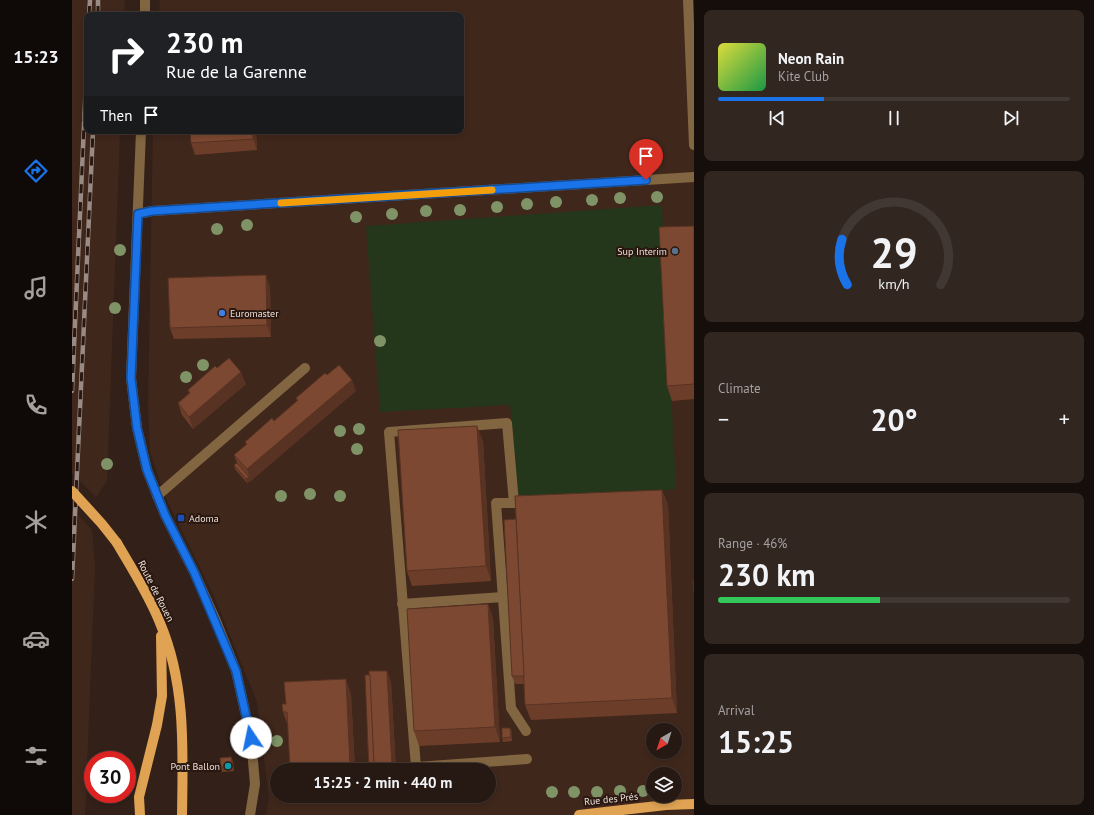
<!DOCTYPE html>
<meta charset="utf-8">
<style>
:root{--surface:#261913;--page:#322621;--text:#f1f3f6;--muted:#a4a0a0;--line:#423833;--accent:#1a73e8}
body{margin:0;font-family:"PT Sans",sans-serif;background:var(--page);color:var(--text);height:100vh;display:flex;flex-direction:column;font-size:15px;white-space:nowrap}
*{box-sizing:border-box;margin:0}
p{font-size:13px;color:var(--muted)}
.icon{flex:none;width:22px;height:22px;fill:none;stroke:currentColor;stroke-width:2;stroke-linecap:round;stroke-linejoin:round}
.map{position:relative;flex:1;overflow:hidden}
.drawer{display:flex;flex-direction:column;gap:10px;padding:10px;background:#150e0a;width:400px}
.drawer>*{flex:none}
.hud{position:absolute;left:12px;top:12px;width:380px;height:122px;border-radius:8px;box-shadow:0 2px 6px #0003,0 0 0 1px var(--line);background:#202124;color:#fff;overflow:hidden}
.needle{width:26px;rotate:219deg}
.fabs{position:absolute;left:574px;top:723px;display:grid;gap:8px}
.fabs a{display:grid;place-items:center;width:36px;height:36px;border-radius:50%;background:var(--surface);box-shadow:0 2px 6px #0003,0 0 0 1px var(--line);font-size:20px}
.speed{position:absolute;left:12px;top:751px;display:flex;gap:8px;font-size:20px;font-weight:700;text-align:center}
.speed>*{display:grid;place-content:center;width:52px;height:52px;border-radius:50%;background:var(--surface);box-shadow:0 2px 6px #0003,0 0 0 1px var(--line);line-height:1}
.speed .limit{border:6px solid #d22;background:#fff;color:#111}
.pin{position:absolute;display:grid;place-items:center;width:34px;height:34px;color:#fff;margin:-41px -17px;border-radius:50% 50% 50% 0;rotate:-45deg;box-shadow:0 0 4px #0007}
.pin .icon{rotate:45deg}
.me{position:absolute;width:44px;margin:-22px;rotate:349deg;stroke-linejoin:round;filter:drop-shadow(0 0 3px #0008)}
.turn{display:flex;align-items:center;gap:14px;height:84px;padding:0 16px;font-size:18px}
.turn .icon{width:52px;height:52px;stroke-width:2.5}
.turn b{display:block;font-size:28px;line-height:34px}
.then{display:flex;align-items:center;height:38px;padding:0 16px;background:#0003;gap:8px;font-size:15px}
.big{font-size:30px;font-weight:700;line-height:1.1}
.drawer .widget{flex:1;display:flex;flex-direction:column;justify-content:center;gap:6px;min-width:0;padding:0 14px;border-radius:8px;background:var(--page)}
.drawer .dial{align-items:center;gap:0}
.dial svg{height:104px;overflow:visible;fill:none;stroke:var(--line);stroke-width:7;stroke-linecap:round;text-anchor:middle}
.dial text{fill:var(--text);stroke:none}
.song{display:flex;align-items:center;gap:12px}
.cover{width:48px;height:48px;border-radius:6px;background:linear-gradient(135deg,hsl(60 70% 55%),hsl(140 70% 35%))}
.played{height:4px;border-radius:2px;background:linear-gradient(90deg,var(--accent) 30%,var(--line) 30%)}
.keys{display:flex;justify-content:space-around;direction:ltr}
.heat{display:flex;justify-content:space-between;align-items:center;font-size:22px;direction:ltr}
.charge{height:6px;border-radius:3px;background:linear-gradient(90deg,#34c759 46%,var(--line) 0)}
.trip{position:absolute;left:198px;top:763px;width:226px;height:40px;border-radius:20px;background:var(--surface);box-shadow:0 2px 6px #0003,0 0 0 1px var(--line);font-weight:700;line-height:40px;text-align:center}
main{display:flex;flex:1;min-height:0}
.dock{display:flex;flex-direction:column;width:72px;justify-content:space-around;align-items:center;background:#0f0a08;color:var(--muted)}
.dock .icon{width:28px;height:28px}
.dock .selected{color:var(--accent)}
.dock b{font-size:18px;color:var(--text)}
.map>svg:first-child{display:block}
.built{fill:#40271c;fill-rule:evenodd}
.green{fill:#24371a}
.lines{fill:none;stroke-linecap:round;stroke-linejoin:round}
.minor{stroke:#826541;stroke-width:10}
.major{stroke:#dfa353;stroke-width:10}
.rail-casing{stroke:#998a83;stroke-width:4.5}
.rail{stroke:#291710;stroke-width:3;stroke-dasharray:9;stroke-linecap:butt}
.major-bridge{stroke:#dfa353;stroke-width:10}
.tree{fill:#7f9367}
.wall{fill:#6c3e2a}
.shaded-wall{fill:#583222}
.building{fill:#7d4831;stroke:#583222}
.route-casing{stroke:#114b97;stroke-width:10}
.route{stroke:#1a73e8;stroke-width:7}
.slow{stroke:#f59e0b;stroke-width:7}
.service-dot{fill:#5c6f8a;stroke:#291710;stroke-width:1.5}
.shop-dot{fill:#3f7fe0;stroke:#291710;stroke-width:1.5}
.transit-dot{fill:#1a4fb4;stroke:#291710;stroke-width:1.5}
.culture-dot{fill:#0f9aa8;stroke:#291710;stroke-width:1.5}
.labels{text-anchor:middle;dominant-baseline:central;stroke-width:4;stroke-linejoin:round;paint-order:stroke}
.poi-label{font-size:10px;fill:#ecdfd9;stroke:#291710;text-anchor:end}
.street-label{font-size:10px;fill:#ecdfd9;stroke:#291710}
</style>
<main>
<nav class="dock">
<b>15:23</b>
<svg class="icon selected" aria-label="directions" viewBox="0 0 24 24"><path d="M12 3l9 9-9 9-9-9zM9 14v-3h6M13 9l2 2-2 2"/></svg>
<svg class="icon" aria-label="music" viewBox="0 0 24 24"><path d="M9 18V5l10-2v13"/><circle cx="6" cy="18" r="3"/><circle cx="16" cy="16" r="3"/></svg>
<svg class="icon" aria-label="phone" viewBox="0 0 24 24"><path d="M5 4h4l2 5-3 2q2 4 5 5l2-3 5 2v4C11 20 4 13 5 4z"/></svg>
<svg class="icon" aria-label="climate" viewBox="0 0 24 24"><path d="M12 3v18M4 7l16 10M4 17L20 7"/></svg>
<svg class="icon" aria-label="car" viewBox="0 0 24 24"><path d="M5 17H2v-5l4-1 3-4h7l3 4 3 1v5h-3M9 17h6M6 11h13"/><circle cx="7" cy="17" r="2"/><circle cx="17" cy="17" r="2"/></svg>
<svg class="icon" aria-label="filters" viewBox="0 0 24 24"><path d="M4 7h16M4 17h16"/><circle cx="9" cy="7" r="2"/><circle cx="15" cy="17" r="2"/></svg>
</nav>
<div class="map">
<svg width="622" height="815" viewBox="0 0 622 815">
<rect width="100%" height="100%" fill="#332119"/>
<g class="built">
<polygon points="0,0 53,0 52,15 15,15 15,131 48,131 35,481 24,497 0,473"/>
<path d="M88,0H622V815H194L197,799L185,702L142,596L93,496L78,452L76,407L81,131H389V15H87ZM581,730H603V752H581ZM205,770H417V796H205ZM581,774H603V796H581Z"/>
<polygon points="0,509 20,530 23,567 13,815 0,815"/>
</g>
<polygon class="green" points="590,205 604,489 581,492 446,499 438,405 308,412 294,226"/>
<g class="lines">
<g class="minor">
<polyline points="616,0 622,145"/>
<polyline points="73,15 73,0"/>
<polyline points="69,131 59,378 65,428 75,470 93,515 122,572 144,621 164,671 179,738 183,784 178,815"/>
<polyline points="66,214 80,211 622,177"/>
<polyline points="85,496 233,368"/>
<polyline points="442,503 435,423 317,432 344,767 455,759"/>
<polyline points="448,503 424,503 439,708 454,731"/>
<polyline points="330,604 431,597"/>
</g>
<g class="major">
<path d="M45,543C60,569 77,595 88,623C114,684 111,750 110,815"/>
<polyline points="68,815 67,797 85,725 90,696 89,636"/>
<polyline points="507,815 594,805 622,804"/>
</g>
<defs>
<g id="rail">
<polyline points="17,15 18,0"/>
<polyline points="26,15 26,0"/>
<polyline points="0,391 15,59"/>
<polyline points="0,579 21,131"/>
</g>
</defs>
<use href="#rail" class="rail-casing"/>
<use href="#rail" class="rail"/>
<polyline class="major-bridge" points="0,491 30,524 45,543"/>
</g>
<g class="tree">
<circle cx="585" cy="197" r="6"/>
<circle cx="548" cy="198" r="6"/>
<circle cx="520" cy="200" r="6"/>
<circle cx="484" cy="202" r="6"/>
<circle cx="455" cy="204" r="6"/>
<circle cx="425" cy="207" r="6"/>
<circle cx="388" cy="210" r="6"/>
<circle cx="354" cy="211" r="6"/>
<circle cx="320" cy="214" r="6"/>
<circle cx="284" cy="217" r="6"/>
<circle cx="175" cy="225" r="6"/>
<circle cx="145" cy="229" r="6"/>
<circle cx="48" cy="250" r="6"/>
<circle cx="43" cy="308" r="6"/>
<circle cx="308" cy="341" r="6"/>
<circle cx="131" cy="365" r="6"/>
<circle cx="114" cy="377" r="6"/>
<circle cx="287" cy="429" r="6"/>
<circle cx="268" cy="431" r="6"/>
<circle cx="285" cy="449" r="6"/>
<circle cx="35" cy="464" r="6"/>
<circle cx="238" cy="494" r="6"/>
<circle cx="209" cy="496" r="6"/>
<circle cx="268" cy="496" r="6"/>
<circle cx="205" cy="741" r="6"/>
<circle cx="548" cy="791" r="6"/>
<circle cx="571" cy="791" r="6"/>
<circle cx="480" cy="792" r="6"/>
<circle cx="502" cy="792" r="6"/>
<circle cx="525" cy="792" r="6"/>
</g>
<g class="wall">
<polygon points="184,131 185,150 123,155 119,143"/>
<polygon points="622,226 622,399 600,401 595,386"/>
<polygon points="198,287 199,337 102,339 98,328"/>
<polygon points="145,368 174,384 121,429 110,415 106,403 117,393 116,390"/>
<polygon points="255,375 284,391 175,483 163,469 162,465 165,463 162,455 174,445 173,442 202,421 225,401 224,398"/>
<polygon points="411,441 419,581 340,586 335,571"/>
<polygon points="590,490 596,505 605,713 459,720 453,705 452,684 443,684 440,676 444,519"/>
<polygon points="416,604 421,619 428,742 347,746 342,731"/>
<polygon points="298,675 319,682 324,770 297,770"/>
<polygon points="279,694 283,770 219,770 218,768 216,726 211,712 214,704"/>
<polygon points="438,728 440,732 440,741 431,742 430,738"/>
<polygon points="159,757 161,761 162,771 150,772 149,768"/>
<polygon points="23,794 40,794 39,796 23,795"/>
</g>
<g class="shaded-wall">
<polygon points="181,131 184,131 185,150 181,139"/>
<polygon points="194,275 198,287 199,337 195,325"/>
<polygon points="169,372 174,384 121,429 117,417"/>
<polygon points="280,380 284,391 179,481 175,469"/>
<polygon points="405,426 411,441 419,581 414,566"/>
<polygon points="177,477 179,481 175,483 174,479"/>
<polygon points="590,490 596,505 605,713 600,698"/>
<polygon points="416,604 421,619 428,742 423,727"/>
<polygon points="315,671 319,682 324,770 321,770 320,766"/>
<polygon points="274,679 279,694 283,770 280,770 278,765"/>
<polygon points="438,728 440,732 440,741 439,737"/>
<polygon points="159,757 161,761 162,771 161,767"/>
</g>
<g class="building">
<polygon points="118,131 181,131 181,139 119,143"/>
<polygon points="622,226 622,384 595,386 587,227"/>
<polygon points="194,275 195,325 98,328 96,278"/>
<polygon points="157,358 169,372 117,417 106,403 118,393 116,390 143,366 145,368"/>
<polygon points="267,365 280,380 175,469 162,455 175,444 173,442 200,418 202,421 226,400 224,398 253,373 255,375"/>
<polygon points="405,426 414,566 335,571 326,430"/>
<polygon points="165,463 177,477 174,479 162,465"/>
<polygon points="590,490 600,698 453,705 443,496"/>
<polygon points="444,519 452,676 440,676 432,520"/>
<polygon points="621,581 622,581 622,593"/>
<polygon points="416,604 423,727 342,731 335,609"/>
<polygon points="297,671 315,671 320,766 302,767"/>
<polygon points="293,675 298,675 302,767 303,770 297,770"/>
<polygon points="274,679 278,765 218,768 215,712 211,712 210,704 214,704 212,682"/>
<polygon points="430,728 438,728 439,737 430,738"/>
<polygon points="159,757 161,767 149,768 148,758"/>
</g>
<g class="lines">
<defs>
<polyline id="route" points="179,738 164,671 122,572 93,515 75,470 65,428 59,378 66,214 80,211 574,180"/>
</defs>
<use href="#route" class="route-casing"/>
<use href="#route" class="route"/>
<polyline class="slow" points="209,203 420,190"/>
</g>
<circle class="service-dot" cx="603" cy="251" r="4"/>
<circle class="shop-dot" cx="150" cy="313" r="4"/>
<rect class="transit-dot" x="105" y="514" width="8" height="8" rx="2"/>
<circle class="culture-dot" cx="156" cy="766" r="4"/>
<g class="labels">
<g class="poi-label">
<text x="595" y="251">Sup Interim</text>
<text x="158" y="313" text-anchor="start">Euromaster</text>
<text x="117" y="518" text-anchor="start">Adoma</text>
<text x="148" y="766">Pont Ballon</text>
</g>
<g class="street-label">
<text transform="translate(84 591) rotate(63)">Route de Rouen</text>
<text transform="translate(539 799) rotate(-6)">Rue des Prés</text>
</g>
</g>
</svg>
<div class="fabs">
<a><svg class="needle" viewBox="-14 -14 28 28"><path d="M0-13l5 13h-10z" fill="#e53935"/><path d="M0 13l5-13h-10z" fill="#a4a0a0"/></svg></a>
<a><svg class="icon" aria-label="layers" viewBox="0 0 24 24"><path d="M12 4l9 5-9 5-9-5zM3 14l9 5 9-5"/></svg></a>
</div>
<div class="speed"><div class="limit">30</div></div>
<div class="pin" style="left:574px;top:180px;background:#d93025"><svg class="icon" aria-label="arrive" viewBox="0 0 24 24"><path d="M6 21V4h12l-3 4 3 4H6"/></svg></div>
<svg class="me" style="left:179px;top:738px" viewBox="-20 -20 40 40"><circle r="19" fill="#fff"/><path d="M0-13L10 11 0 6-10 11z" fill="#1a73e8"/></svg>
<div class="trip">15:25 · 2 min · 440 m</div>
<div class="hud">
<div class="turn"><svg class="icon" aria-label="right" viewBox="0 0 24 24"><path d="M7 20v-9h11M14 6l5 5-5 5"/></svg><div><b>230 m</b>Rue de la Garenne</div></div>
<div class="then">Then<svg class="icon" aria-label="arrive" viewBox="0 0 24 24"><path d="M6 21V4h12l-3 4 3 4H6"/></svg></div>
</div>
</div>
<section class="drawer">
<div class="widget">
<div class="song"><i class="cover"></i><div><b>Neon Rain</b><p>Kite Club</p></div></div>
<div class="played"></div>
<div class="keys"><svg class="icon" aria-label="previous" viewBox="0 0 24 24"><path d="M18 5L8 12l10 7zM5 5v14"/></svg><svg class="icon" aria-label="pause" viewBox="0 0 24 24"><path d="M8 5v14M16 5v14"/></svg><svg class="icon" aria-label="next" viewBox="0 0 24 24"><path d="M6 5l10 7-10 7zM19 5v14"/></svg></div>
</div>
<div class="widget dial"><svg viewBox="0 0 100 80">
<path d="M14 69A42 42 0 1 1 86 69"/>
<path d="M14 69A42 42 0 0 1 10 34" stroke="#1a73e8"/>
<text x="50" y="56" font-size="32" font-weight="700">29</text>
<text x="50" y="72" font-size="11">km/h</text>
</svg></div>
<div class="widget"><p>Climate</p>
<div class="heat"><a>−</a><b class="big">20°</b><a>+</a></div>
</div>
<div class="widget"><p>Range · 46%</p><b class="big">230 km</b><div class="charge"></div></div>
<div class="widget"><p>Arrival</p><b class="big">15:25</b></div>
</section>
</main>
